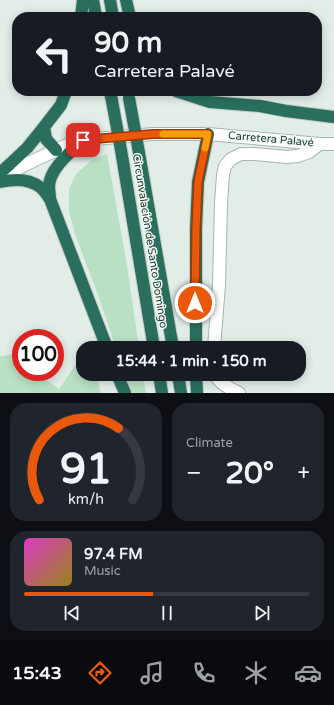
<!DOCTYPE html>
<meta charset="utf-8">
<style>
:root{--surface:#171b24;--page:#20242c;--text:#f1f3f6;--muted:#9ea1a6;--line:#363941;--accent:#ea580c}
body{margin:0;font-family:"Varela Round",sans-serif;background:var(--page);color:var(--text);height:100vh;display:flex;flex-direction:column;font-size:15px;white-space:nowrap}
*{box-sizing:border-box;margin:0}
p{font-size:13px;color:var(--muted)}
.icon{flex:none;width:22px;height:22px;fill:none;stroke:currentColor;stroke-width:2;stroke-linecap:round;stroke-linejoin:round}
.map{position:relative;height:393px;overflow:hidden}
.details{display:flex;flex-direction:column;gap:10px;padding:10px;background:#0d0f14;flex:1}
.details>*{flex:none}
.top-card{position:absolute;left:12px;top:12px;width:310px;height:84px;border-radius:16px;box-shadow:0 2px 10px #0003;background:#171b24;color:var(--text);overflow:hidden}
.speed{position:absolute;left:12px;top:329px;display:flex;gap:8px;font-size:20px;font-weight:700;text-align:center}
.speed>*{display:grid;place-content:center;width:52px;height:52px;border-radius:50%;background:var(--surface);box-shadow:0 2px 10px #0003;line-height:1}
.speed .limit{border:6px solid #d22;background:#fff;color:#111}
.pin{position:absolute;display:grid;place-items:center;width:34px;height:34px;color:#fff;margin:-17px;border-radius:8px;box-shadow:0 2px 6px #0006}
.me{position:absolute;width:44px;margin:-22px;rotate:0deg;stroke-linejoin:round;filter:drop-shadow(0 0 3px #0008)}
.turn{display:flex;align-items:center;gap:14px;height:84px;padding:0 16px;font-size:18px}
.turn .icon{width:52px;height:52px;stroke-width:2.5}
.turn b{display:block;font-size:28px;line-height:34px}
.big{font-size:30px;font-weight:700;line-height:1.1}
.details .card{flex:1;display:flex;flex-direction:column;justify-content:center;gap:6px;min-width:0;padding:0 14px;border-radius:16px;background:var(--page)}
.details .dial{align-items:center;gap:0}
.dial svg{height:104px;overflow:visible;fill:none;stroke:var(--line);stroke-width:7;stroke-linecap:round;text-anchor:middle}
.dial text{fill:var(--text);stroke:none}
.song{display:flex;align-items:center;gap:12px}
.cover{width:48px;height:48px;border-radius:6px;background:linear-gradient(135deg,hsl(310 70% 55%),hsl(50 70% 35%))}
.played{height:4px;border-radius:2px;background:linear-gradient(90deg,var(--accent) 45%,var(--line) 45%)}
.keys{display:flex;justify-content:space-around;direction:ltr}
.heat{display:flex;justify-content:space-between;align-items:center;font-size:22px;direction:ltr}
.details .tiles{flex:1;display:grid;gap:10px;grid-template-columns:1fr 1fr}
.card:last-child{grid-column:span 2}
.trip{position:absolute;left:76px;top:341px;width:230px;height:40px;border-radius:16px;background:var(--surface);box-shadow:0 2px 10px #0003;font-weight:700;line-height:40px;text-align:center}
.tab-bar{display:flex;height:64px;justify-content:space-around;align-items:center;background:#090b0e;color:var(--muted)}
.tab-bar .icon{width:28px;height:28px}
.tab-bar .selected{color:var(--accent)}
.tab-bar b{font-size:18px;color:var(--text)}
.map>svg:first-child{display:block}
.green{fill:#bae0c3}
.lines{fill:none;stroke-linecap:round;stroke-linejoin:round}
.minor-casing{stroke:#a4b6af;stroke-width:14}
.highway-casing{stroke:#c1cac7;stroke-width:14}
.minor{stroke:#fff;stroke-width:12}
.highway{stroke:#2a6f5e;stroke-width:12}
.highway-bridge-casing{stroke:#c1cac7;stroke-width:14;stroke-linecap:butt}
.highway-bridge{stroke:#2a6f5e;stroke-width:12}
.route-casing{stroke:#983908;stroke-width:10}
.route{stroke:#ea580c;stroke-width:7}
.slow{stroke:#f59e0b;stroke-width:7}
.labels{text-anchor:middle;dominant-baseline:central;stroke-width:3;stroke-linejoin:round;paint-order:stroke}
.street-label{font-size:11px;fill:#214037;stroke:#f3faf6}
</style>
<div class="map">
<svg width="334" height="393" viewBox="0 0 334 393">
<rect width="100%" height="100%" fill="#e2ede8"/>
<g class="green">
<polygon points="107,154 127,265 139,348 116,348 97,292 75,234 69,212 69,189 76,174 91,161"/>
<polygon points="83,354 83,374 96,374 101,393 0,393 0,356 12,355 21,358 21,372 38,372 44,378 59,389"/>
<polygon points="125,374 143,374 146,393 131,393"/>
</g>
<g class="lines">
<defs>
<g id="minor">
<polyline points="0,177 35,160 67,145 83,140 153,134 208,134 320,144 334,144"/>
<polyline points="214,348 219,285 221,203 223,175 225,166 231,159 241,154 254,154 287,157 298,156 309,152 320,144"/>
<path d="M215,374C220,384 229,388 239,393"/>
</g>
<g id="highway">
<polyline points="93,0 96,17"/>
<polyline points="110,0 113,17"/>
<polyline points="126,0 130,17"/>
<polyline points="81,17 83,0"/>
<polyline points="110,91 112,101"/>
<polyline points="176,91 210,102 260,106 286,111 334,117"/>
<polyline points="44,127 46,139 56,150"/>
<polyline points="138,147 173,348"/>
<polyline points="121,150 154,348"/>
<polyline points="0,173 10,164 27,148 44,127 61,105 66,91"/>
<path d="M0,182C13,179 28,178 40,187C44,190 47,195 50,199L107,348"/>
<path d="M50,199C50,195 49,190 49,186C50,168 71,152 83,140"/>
<polyline points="196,348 196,228 198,182 208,134"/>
<polyline points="117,374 125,393"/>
<polyline points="159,374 162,393"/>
<polyline points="178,374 181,393"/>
<polyline points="196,374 197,393"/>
</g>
</defs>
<use href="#minor" class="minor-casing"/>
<use href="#highway" class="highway-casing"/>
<use href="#minor" class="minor"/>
<use href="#highway" class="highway"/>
<defs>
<g id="highway-bridge">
<polyline points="129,98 138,147"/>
<polyline points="112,101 121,150"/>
</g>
</defs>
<use href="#highway-bridge" class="highway-bridge-casing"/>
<use href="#highway-bridge" class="highway-bridge"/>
</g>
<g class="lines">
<defs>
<polyline id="route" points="83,140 153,134 208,134 198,182 196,228 195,303"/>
</defs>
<use href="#route" class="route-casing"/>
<use href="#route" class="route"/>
<polyline class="slow" points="163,134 208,134 205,148"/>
</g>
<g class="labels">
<g class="street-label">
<text transform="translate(271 139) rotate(5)">Carretera Palavé</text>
<text transform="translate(150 241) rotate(81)">Circunvalación de Santo Domingo</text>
</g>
</g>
</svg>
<div class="speed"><div class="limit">100</div></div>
<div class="pin" style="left:83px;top:140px;background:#d93025"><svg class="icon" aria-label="arrive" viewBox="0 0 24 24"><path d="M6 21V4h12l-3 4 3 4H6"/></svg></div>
<svg class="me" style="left:195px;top:303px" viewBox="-20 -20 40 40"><circle r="17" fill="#ea580c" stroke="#fff" stroke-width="3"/><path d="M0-11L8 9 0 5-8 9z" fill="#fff"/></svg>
<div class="trip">15:44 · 1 min · 150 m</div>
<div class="top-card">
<div class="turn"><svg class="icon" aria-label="left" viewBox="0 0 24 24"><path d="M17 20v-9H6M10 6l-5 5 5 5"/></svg><div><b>90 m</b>Carretera Palavé</div></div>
</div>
</div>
<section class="details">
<div class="tiles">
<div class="card dial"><svg viewBox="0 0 100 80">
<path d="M14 69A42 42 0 1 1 86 69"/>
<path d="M14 69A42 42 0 0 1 75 14" stroke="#ea580c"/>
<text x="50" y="56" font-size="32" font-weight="700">91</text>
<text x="50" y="72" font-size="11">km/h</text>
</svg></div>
<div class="card"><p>Climate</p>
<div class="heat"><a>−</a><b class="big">20°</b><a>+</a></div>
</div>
<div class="card">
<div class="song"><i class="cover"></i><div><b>97.4 FM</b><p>Music</p></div></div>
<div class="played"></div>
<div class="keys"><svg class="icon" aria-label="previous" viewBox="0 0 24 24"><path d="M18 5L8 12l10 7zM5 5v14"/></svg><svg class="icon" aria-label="pause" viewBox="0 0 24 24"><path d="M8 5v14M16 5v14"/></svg><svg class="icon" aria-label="next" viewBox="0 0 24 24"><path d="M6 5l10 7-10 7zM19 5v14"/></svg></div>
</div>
</div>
</section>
<nav class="tab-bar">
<b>15:43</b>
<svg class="icon selected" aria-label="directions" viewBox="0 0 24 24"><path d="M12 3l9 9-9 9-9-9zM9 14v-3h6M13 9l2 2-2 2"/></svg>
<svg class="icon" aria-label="music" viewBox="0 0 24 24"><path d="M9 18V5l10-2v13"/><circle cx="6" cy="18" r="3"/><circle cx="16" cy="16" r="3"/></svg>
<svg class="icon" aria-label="phone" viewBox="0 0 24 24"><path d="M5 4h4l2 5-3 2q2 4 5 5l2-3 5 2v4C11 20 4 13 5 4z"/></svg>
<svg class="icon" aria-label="climate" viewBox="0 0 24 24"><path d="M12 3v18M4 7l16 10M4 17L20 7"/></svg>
<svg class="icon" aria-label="car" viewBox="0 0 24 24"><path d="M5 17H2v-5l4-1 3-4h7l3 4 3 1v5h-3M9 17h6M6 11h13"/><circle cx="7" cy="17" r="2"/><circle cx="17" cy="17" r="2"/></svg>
</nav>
